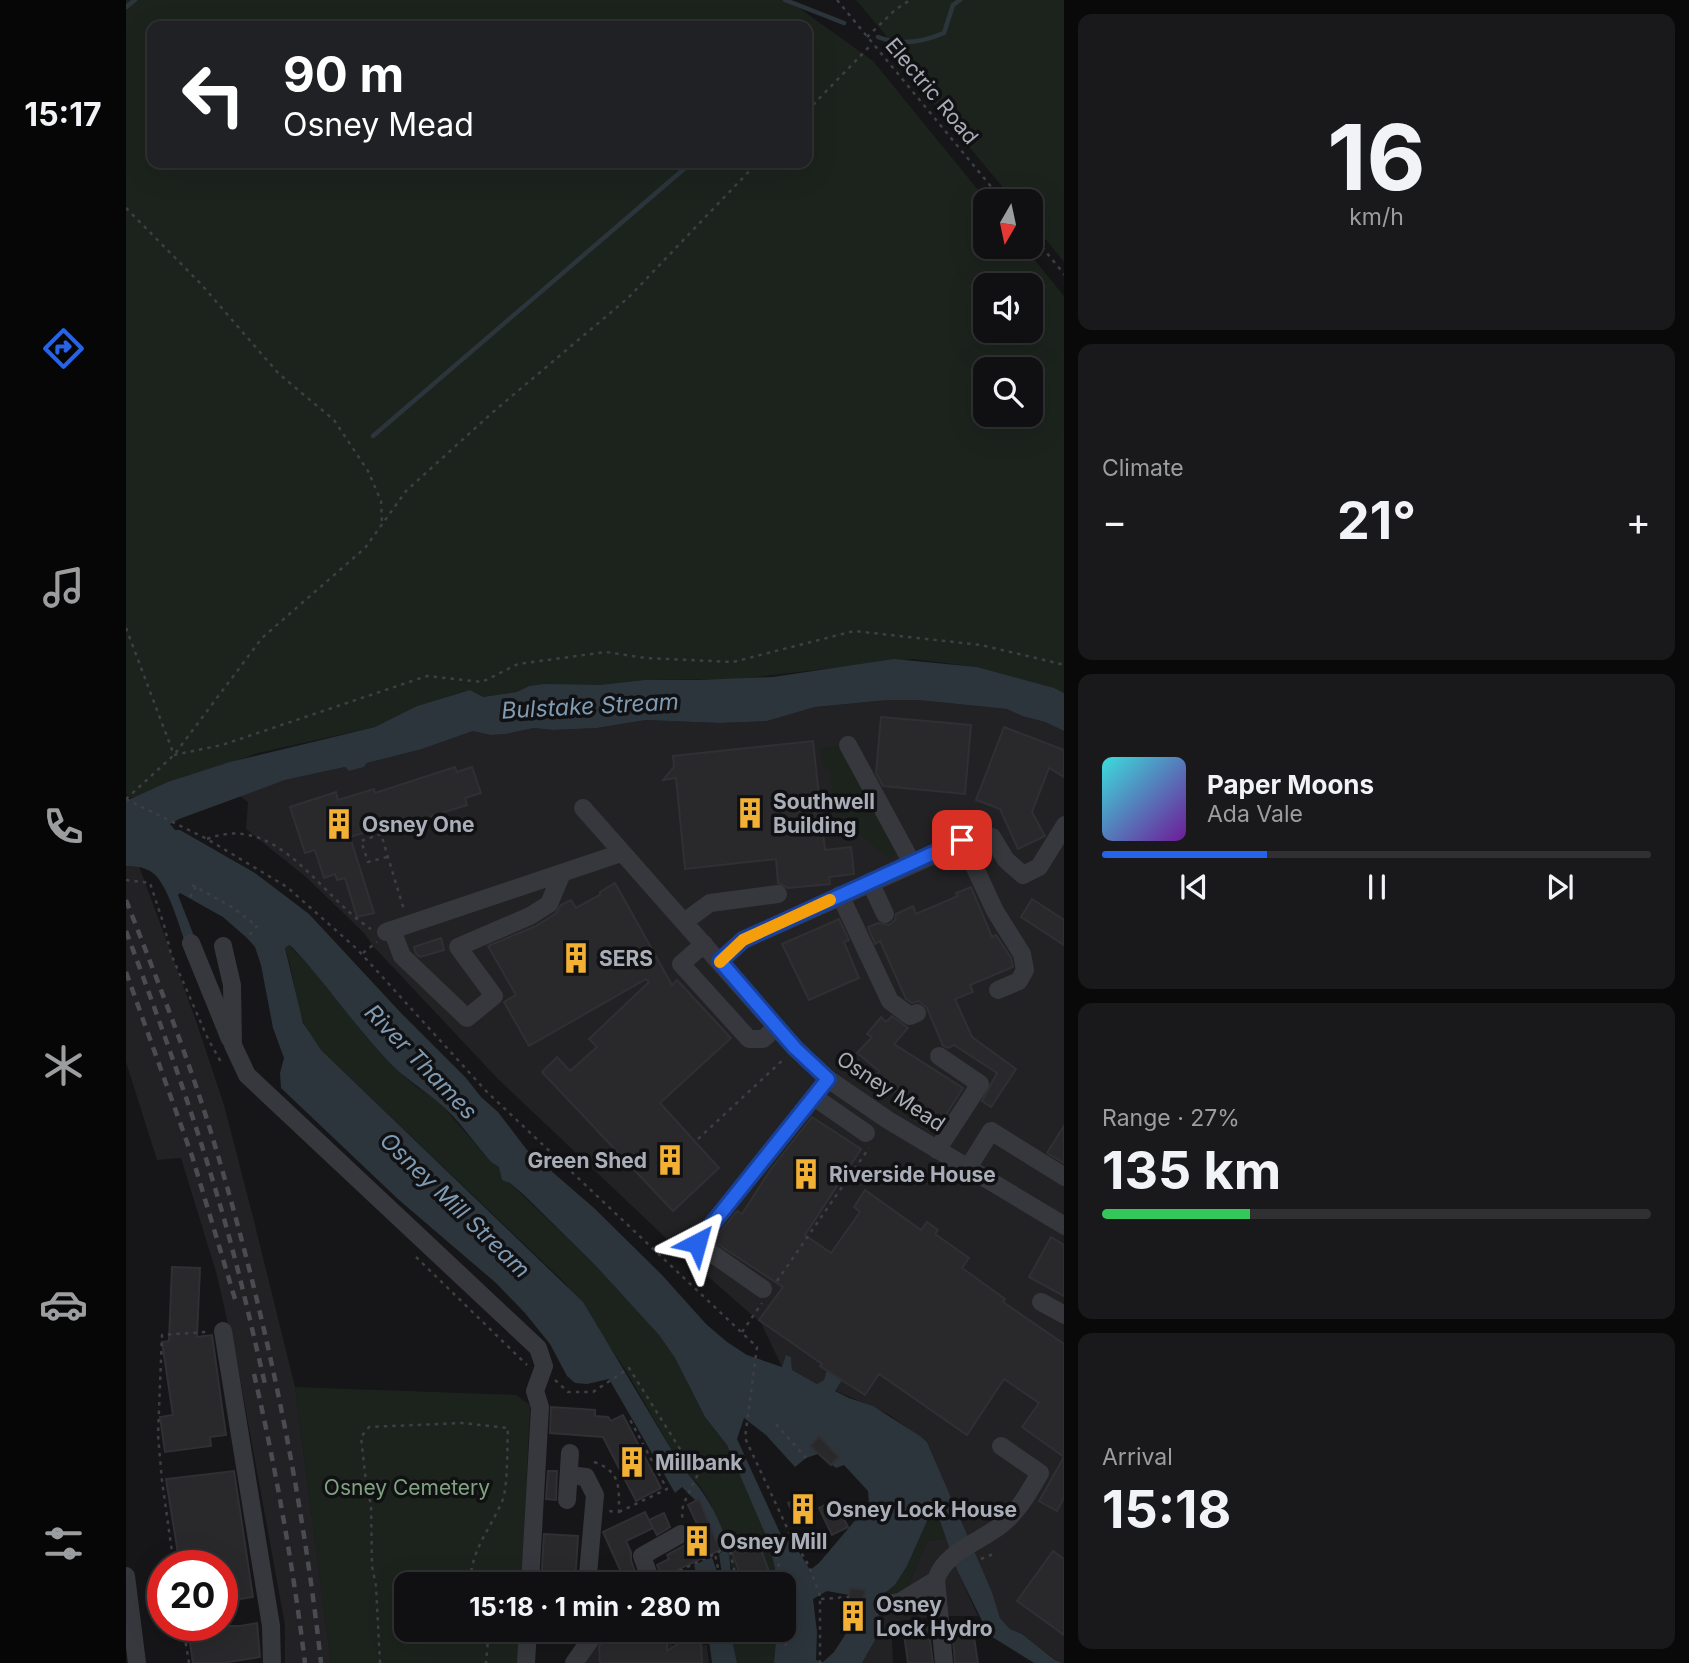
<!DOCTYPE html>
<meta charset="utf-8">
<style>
:root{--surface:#101012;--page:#19191b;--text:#f1f3f6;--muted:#9c9d9f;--line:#303032;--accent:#2563eb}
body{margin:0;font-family:Inter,sans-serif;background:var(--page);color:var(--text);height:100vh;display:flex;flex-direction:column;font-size:26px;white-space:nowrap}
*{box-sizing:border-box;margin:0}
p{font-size:23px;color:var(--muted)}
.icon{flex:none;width:38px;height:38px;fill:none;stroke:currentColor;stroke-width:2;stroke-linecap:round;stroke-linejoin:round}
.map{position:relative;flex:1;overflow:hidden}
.drawer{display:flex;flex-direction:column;gap:14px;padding:14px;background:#09090a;width:625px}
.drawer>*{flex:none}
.hud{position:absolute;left:21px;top:21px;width:665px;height:147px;border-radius:14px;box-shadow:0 7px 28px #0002,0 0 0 2px var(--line);background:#202124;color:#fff;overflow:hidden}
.needle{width:46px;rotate:189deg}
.controls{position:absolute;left:847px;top:189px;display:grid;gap:14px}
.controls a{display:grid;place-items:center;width:70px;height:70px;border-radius:14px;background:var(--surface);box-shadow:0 7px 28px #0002,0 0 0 2px var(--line);font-size:35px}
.speed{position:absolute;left:21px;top:1550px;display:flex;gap:14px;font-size:35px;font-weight:700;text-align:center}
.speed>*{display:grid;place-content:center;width:91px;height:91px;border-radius:50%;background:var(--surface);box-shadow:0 7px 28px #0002,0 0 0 2px var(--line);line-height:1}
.speed .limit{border:10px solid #d22;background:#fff;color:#111}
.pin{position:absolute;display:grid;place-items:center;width:60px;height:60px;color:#fff;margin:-30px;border-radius:14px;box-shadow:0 4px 10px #0006}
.me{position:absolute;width:77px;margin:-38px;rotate:39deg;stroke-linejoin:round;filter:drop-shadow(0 0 5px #0008)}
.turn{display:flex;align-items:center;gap:24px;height:147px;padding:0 21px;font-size:32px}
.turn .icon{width:91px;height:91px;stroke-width:2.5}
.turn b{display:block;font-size:49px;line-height:60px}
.big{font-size:52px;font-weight:700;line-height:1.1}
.drawer .widget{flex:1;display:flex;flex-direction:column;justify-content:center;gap:10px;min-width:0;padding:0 24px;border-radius:14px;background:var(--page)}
.drawer .dial{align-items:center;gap:0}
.dial b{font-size:91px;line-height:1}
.song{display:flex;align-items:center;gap:21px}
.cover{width:84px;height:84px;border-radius:10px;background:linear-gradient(135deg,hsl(180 70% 55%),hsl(280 70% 35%))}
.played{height:7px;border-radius:4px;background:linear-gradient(90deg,var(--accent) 30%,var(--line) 30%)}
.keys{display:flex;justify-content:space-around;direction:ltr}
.heat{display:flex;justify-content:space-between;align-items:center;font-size:38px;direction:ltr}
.charge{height:10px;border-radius:5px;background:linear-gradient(90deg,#34c759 27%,var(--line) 0)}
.trip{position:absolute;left:268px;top:1572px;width:402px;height:70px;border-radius:14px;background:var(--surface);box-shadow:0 7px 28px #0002,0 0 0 2px var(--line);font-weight:700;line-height:70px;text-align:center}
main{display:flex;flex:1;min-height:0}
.tab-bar{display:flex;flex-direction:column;width:126px;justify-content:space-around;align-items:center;background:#060607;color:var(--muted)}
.tab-bar .icon{width:49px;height:49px}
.tab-bar .on{color:var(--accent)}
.tab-bar b{font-size:32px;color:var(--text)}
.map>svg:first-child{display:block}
.built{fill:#222225}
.green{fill:#1c231d;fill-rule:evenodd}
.water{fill:#2c353c;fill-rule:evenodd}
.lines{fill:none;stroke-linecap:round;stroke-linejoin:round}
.stream{stroke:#2c353c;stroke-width:4.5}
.building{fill:#29292c;stroke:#303034;stroke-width:2}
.path{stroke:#3d3f44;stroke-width:2.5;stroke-dasharray:3.5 5;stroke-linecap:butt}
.minor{stroke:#37383d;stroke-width:18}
.rail{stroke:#4a4c52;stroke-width:4.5;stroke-dasharray:9 7;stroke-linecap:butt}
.route-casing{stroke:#184099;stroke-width:18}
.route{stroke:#2563eb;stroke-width:12}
.slow{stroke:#f59e0b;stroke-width:12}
.labels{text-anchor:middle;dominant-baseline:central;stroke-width:7;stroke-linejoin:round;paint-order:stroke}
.street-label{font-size:21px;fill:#a8adb8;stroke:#111113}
.poi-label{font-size:21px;font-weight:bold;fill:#a8adb8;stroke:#111113;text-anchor:start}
.park-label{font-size:21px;fill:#7fa381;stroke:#111113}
.water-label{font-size:23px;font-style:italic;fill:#7f9bb3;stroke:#111113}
</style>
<main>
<nav class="tab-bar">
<b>15:17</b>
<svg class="icon on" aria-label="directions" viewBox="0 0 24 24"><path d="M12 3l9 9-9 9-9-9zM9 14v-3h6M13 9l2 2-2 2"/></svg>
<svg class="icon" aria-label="music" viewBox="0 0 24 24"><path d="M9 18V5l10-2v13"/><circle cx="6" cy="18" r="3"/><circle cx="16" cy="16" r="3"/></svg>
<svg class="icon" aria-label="phone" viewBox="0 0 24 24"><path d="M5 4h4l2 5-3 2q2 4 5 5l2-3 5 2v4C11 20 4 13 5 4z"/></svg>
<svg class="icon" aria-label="climate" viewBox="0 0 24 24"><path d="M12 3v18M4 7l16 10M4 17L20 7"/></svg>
<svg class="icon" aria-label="car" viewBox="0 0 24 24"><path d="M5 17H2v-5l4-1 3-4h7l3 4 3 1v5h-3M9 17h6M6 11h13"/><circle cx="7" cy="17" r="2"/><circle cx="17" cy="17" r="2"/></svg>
<svg class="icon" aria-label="filters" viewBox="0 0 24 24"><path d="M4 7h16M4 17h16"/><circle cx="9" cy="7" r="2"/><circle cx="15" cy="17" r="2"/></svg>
</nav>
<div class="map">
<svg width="939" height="1663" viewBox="0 0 939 1663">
<rect width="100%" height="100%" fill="#161618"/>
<g class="built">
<polygon points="762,700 792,700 881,709 896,716 919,722 938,731 938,1663 930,1660 896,1634 884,1629 874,1618 866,1592 801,1442 762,1414 708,1390 701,1371 698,1380 691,1384 666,1370 665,1357 661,1355 656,1367 635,1323 562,1259 372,1079 247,946 238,933 180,877 120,829 122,802 114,796 159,780 219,767 223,771 238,767 241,763 296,749 347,731 365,735 380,734 408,728 427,730 471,728 520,720 593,723 641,721 689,707"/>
<polygon points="0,866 13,866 70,1021 98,1105 127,1217 169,1387 205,1663 159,1663 159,1625 111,1362 90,1272 55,1158 31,1160 0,1062"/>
<polygon points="820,1538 831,1570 852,1616 813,1616 765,1622 767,1663 736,1663 756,1628 752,1622 755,1596 780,1591 801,1541"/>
<polygon points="482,1629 513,1629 518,1636 545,1635 547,1647 581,1645 583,1663 458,1663"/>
</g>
<g class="green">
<path d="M0,0H662L747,61L861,201H859V247H898L938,296V693L851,667L787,659L612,679L518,680L474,685L403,686L391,692L356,697L344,690L291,706L249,727L132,753L6,798L0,794ZM26,26H681V163H26ZM859,285H905V331H859ZM859,369H905V415H859Z"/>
<polygon points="730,0 938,0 938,262 905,221 905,201 888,201 779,69 758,33"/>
<polygon points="715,745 770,854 763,859 708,813 704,770 698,770 694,748"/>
<path d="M163,945L192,975L242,1039L265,1064L288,1085L314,1103L365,1162L373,1167L384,1183L469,1265L533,1335L549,1358L579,1417L601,1445L648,1547L644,1550L649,1568V1584H604L606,1569L598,1536L588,1515L585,1504L573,1485L557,1469L499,1369L440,1284L195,1050C189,1041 180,1031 177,1021C168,997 168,972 159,948Z"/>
<polygon points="169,1387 390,1395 404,1405 396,1584 280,1584 280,1629 394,1629 393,1663 205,1663"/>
<polygon points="813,1517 820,1538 801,1541 780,1591 755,1596 769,1585 781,1566 802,1519"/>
<polygon points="604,1629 651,1629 648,1663 611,1663"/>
</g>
<g class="water">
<path d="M768,659L851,667L928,688L938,693V731L919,722L896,716L881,709L792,700H762L689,707L641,721L593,723L520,720L471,728L427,730L408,728L380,734L365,735L347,731L296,749L241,763L238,767L223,771L219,767L159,780L53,819L44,824L49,830H54L129,873L183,914L275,1013L340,1078L355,1097L372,1112L401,1150L468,1208L536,1275L580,1324L601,1342L621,1355L656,1367L660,1355L665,1357L666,1370L691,1384L698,1380L701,1370L716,1380L709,1391L723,1398L747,1406L794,1436L801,1442L866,1592L874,1618L884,1629L896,1634L929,1660L938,1663H908L863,1635L831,1570L813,1518L802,1519L781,1566L769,1585L755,1596L752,1622L756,1628L736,1663H648L651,1629H658V1584H649V1568L644,1549L648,1547L638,1531L601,1445L579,1417L549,1358L533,1335L469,1265L398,1195L384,1183L376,1180L373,1167L365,1162C348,1143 332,1118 312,1102C295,1088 277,1077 262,1061C228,1025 200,983 166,947L163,945L159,948L177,1023L195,1050L457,1302L557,1469C585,1496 609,1544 604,1584H573L568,1565L586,1557L594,1581H597L593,1554L596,1552L575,1506L556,1487L549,1493L483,1379L461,1384L449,1383L441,1376L424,1344L399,1313L370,1283L273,1200L155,1088L154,1073L158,1058L147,1028L135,965L129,947L121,938L97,917L54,893L52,895L70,941L60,945C53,926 42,885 27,873C19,867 10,866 0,866V801L42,782L104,762L249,727L291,706L344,690L357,697L391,692L403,686L418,684L474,685L518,680H572L647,677ZM618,1418L640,1435L669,1467L680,1458L692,1454L710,1468L718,1465L742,1491L743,1504L693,1563L684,1570L668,1544L655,1535L611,1439ZM724,1588L739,1590L732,1634L721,1632L708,1652L697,1662L690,1660L691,1632L687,1599L701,1591L723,1595Z"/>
<polygon points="578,1629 604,1629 611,1663 586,1663 582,1633"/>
</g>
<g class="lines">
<g class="stream">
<polyline points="659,0 718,23"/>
<polyline points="0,7 9,0"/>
<path d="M752,37C774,46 797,42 818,33L827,5L834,0"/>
<polyline points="247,436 565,163"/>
</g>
</g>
<g class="building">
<polygon points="755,717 845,725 839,794 757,786 750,773"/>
<polygon points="878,727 938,750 938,777 923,768 906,812 919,836 892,849 874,809 850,800"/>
<polygon points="687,741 699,850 725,847 728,874 703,877 704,884 662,888 652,883 650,859 559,869 550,778 537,780 548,767 547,756"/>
<polygon points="329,767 331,772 346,767 355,793 339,798 341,805 261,830 260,826 224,837 248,913 231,917 219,878 211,880 209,874 198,878 189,850 179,853 164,807 210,792 212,800 248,789 249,793"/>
<polygon points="489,883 546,985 551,980 605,1038 534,1103 593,1168 547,1211 416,1072 431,1057 444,1071 471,1047 463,1039 523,982 520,979 403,1046 378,1002 390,995 362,946 410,926 429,914 435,905 445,900 450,908 474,895 474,892"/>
<polygon points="845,887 866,937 870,935 885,958 887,967 844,985 847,992 829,999 846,1037 890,1069 865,1107 856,1101 871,1073 828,1045 822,1048 817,1046 801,1008 793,1001 786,1003 780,999 754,941 749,944 742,927 752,923 763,925 769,920 770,914 787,906 790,914 832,896 830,893"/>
<polygon points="906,899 938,920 938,945 895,917"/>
<polygon points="713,919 723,940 718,942 733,978 683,1000 656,944"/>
<polygon points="315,938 318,950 294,957 290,954 288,947"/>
<polygon points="766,1016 782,1028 768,1044 837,1088 816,1121 749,1078 753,1071 731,1053 746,1037 741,1034 755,1017 760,1022"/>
<polygon points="686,1117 735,1149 679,1235 705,1253 734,1212 728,1207 739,1190 795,1230 801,1222 812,1230 809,1234 843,1258 836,1268 879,1299 877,1302 938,1344 938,1498 931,1511 913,1501 938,1457 896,1427 913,1403 878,1379 841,1435 753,1374 739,1395 694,1366 696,1364 633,1320 657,1287 587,1241 611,1211 616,1214 645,1169"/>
<polygon points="938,1126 938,1163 921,1153"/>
<polygon points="925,1237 938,1245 938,1296 903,1277"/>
<polygon points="46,1267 74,1268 71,1337 86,1335 100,1435 84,1437 85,1446 39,1452 34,1417 47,1415 36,1342 43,1341"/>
<polygon points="425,1407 469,1410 469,1416 482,1417 485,1421 497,1415 535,1488 510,1501 477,1437 424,1433"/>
<polygon points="693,1436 713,1457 705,1465 684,1446"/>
<polygon points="108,1471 127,1597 96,1602 96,1566 54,1566 40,1479"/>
<polygon points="422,1471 431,1471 430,1500 420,1499"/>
<polygon points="678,1493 689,1514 672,1522 662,1503"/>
<polygon points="573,1499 594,1550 536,1577 531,1565 543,1559 541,1555 561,1544 565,1539 565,1529 572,1526 562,1505"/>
<polygon points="709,1500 722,1527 706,1535 693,1508"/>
<polygon points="519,1512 527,1528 500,1541 505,1552 505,1560 511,1577 500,1583 477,1532"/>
<polygon points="538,1513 544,1527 531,1535 523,1520"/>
<polygon points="418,1534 452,1536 449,1584 415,1584"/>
<polygon points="622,1539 626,1550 634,1547 643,1572 617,1581 603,1545"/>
<polygon points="927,1551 938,1559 938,1635 891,1601"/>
<polygon points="724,1588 739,1590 732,1634 717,1632"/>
<polygon points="131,1623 134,1657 96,1663 67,1663 63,1636 79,1634 78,1626 114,1626"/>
<polygon points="802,1624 807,1663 782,1663 777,1627"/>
<polygon points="846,1624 852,1663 829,1663 826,1627"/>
<polygon points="572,1630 580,1641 575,1644 576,1663 474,1663 473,1647 476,1642 541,1640 541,1651"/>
</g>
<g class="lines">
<g class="path">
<polyline points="711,0 877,201"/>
<polyline points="741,37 769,10 784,0"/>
<polyline points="681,111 746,44"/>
<polyline points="0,208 74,283 153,374 208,420 242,471 255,501 256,524"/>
<polyline points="905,234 939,275"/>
<polyline points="0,628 48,755"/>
<polyline points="48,755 96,745 301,676 356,682 392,664 480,652 520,658 607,662 728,631 855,645 939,665"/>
<polyline points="0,799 81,839 161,887 231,949 361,1092 631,1347 619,1438 664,1534 683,1566 694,1596 694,1663"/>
<polyline points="0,799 48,755 136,638 239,548 280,491 367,412 502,298 631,163"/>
<path d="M81,839C152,811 194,897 245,929"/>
<polyline points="261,857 242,862 235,841 255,834 278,910"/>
<polyline points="0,880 24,883 38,925 45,954 82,1039 95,1062"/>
<polyline points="66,885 106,907 131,926 121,938"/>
<polyline points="64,897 70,887"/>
<polyline points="237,953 251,942"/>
<polyline points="572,1139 659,1058"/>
<polyline points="725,1175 740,1184 748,1173"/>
<polyline points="290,1257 401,1365"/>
<polyline points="651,1281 743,1148"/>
<polyline points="616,1332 636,1303"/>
<polyline points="429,1380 442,1392 467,1392 503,1368 571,1476 557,1505 556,1519"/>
<polyline points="650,1424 680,1458"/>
<path d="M468,1462C495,1471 493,1488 493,1512L482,1511"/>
<polyline points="493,1512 541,1489 502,1416"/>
<polyline points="648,1547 657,1584"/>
<polyline points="855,1559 865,1555 865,1552"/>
<polyline points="48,1566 36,1481 32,1435 36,1335 81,1332"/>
<polyline points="559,1584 551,1572 601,1548 603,1547 611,1582 594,1578 589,1554"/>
<polyline points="695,1599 723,1597"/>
<polyline points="658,1608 660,1651"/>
<polyline points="57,1626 63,1663"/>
<polyline points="355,1629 362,1640 360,1663"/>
<path d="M254,1663L250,1586L246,1566L245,1504L241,1491L235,1437L243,1427L336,1423L382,1428C381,1446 382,1484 377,1499C365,1529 345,1548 344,1584"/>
</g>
<g class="minor">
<polyline points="722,745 786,863"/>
<polyline points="457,808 669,1048 702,1079 762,1120 939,1226"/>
<polyline points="836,840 869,911 896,954 899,970 893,981 872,990"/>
<polyline points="744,882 759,914"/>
<polyline points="714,895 764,1001 784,1016 791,1013"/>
<polyline points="558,922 584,903 652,894"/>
<polyline points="266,930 276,956 341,1018 368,996 332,947 404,916 423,904 436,873"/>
<polyline points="260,932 495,853"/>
<polyline points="65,943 104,1039"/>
<polyline points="578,944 555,964 623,1039 637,1039 651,1027"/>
<polyline points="97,946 106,985 107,1045 121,1075 412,1348 418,1366 409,1391 414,1407 404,1584"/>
<polyline points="594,961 617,940 853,835 866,837 880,860 897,875 913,867 939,825"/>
<polyline points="688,1097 740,1133"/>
<polyline points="811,1150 854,1084 813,1056"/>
<polyline points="842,1168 865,1131 939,1177"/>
<polyline points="637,1289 571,1243 702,1079"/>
<polyline points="915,1302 939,1315"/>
<polyline points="97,1331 145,1626 146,1663"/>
<polyline points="443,1475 460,1477 469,1495 462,1574 464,1584"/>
<polyline points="441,1500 444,1453"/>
<polyline points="0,1576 11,1663"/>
<polyline points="526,1584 516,1556 555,1534"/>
<polyline points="762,1604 774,1602 810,1580"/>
<polyline points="400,1663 402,1629"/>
<polyline points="448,1663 472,1629"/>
<path d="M818,1663L810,1580C818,1552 854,1542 875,1525C893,1511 903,1492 914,1473L875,1446"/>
</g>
<g class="rail">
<path d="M0,900C32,982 65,1064 90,1149C140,1316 176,1490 195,1663"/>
<path d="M0,931C40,1038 80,1148 109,1259C120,1301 129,1342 139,1384"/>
<polyline points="0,972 66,1156 109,1299"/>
<path d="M128,1374C150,1469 167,1566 179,1663"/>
</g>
</g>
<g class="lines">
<defs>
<polyline id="route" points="571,1243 702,1079 669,1048 594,961 617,940 836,840"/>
</defs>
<use href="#route" class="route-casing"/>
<use href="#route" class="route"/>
<polyline class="slow" points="594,962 617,940 704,900"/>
</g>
<defs>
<symbol id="building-bare" viewBox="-9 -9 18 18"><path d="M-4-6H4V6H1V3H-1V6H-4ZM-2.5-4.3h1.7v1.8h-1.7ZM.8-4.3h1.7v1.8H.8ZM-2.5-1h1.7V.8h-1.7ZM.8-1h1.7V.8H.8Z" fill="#f2b134" stroke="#111113" stroke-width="2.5" paint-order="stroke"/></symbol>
</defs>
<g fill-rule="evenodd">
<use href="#building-bare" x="602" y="791" width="44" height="44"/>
<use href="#building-bare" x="191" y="802" width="44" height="44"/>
<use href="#building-bare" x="428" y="936" width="44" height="44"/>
<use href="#building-bare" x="522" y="1138" width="44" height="44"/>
<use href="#building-bare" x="658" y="1152" width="44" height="44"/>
<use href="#building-bare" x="484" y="1440" width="44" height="44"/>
<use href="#building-bare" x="655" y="1487" width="44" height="44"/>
<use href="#building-bare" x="549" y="1519" width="44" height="44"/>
<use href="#building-bare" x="705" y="1594" width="44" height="44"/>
</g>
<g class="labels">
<g class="street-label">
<text transform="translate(806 91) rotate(50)">Electric Road</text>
<text transform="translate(765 1091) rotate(34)">Osney Mead</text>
</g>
<g class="poi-label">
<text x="647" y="801">Southwell<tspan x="647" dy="24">Building</tspan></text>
<text x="236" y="824">Osney One</text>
<text x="473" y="958">SERS</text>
<text x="521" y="1160" text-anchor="end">Green Shed</text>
<text x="703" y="1174">Riverside House</text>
<text x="529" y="1462">Millbank</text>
<text x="700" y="1509">Osney Lock House</text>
<text x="594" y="1541">Osney Mill</text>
<text x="750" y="1604">Osney<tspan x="750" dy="24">Lock Hydro</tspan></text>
</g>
<g class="park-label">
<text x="281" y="1487">Osney Cemetery</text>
</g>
<g class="water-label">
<text transform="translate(464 706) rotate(-3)">Bulstake Stream</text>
<text transform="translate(295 1062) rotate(46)">River Thames</text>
<text transform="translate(329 1205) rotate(44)">Osney Mill Stream</text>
</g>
</g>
</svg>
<div class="controls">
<a><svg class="needle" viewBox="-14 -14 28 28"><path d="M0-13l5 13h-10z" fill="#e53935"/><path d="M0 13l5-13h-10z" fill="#9c9d9f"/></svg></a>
<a><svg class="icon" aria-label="sound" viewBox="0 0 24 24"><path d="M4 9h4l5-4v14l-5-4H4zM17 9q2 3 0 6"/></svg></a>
<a><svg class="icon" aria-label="search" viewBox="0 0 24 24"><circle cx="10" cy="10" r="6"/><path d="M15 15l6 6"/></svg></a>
</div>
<div class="speed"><div class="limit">20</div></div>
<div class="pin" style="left:836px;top:840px;background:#d93025"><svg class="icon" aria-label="arrive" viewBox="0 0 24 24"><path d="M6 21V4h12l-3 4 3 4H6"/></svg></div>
<svg class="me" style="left:571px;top:1243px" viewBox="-20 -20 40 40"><path d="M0-17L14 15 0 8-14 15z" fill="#2563eb" stroke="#fff" stroke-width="4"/></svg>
<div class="trip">15:18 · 1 min · 280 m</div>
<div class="hud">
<div class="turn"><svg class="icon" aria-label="left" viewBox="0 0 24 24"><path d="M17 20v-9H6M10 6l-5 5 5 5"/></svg><div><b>90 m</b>Osney Mead</div></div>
</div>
</div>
<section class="drawer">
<div class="widget dial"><b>16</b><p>km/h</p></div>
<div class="widget"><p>Climate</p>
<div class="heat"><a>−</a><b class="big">21°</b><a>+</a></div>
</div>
<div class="widget">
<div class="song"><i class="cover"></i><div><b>Paper Moons</b><p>Ada Vale</p></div></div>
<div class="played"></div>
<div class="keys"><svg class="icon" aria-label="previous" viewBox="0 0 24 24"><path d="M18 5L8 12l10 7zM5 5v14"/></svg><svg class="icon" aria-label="pause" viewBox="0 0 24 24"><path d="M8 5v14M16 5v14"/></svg><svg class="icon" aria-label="next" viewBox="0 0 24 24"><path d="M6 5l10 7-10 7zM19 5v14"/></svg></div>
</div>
<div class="widget"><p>Range · 27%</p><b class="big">135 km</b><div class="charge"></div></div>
<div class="widget"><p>Arrival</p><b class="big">15:18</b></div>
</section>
</main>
